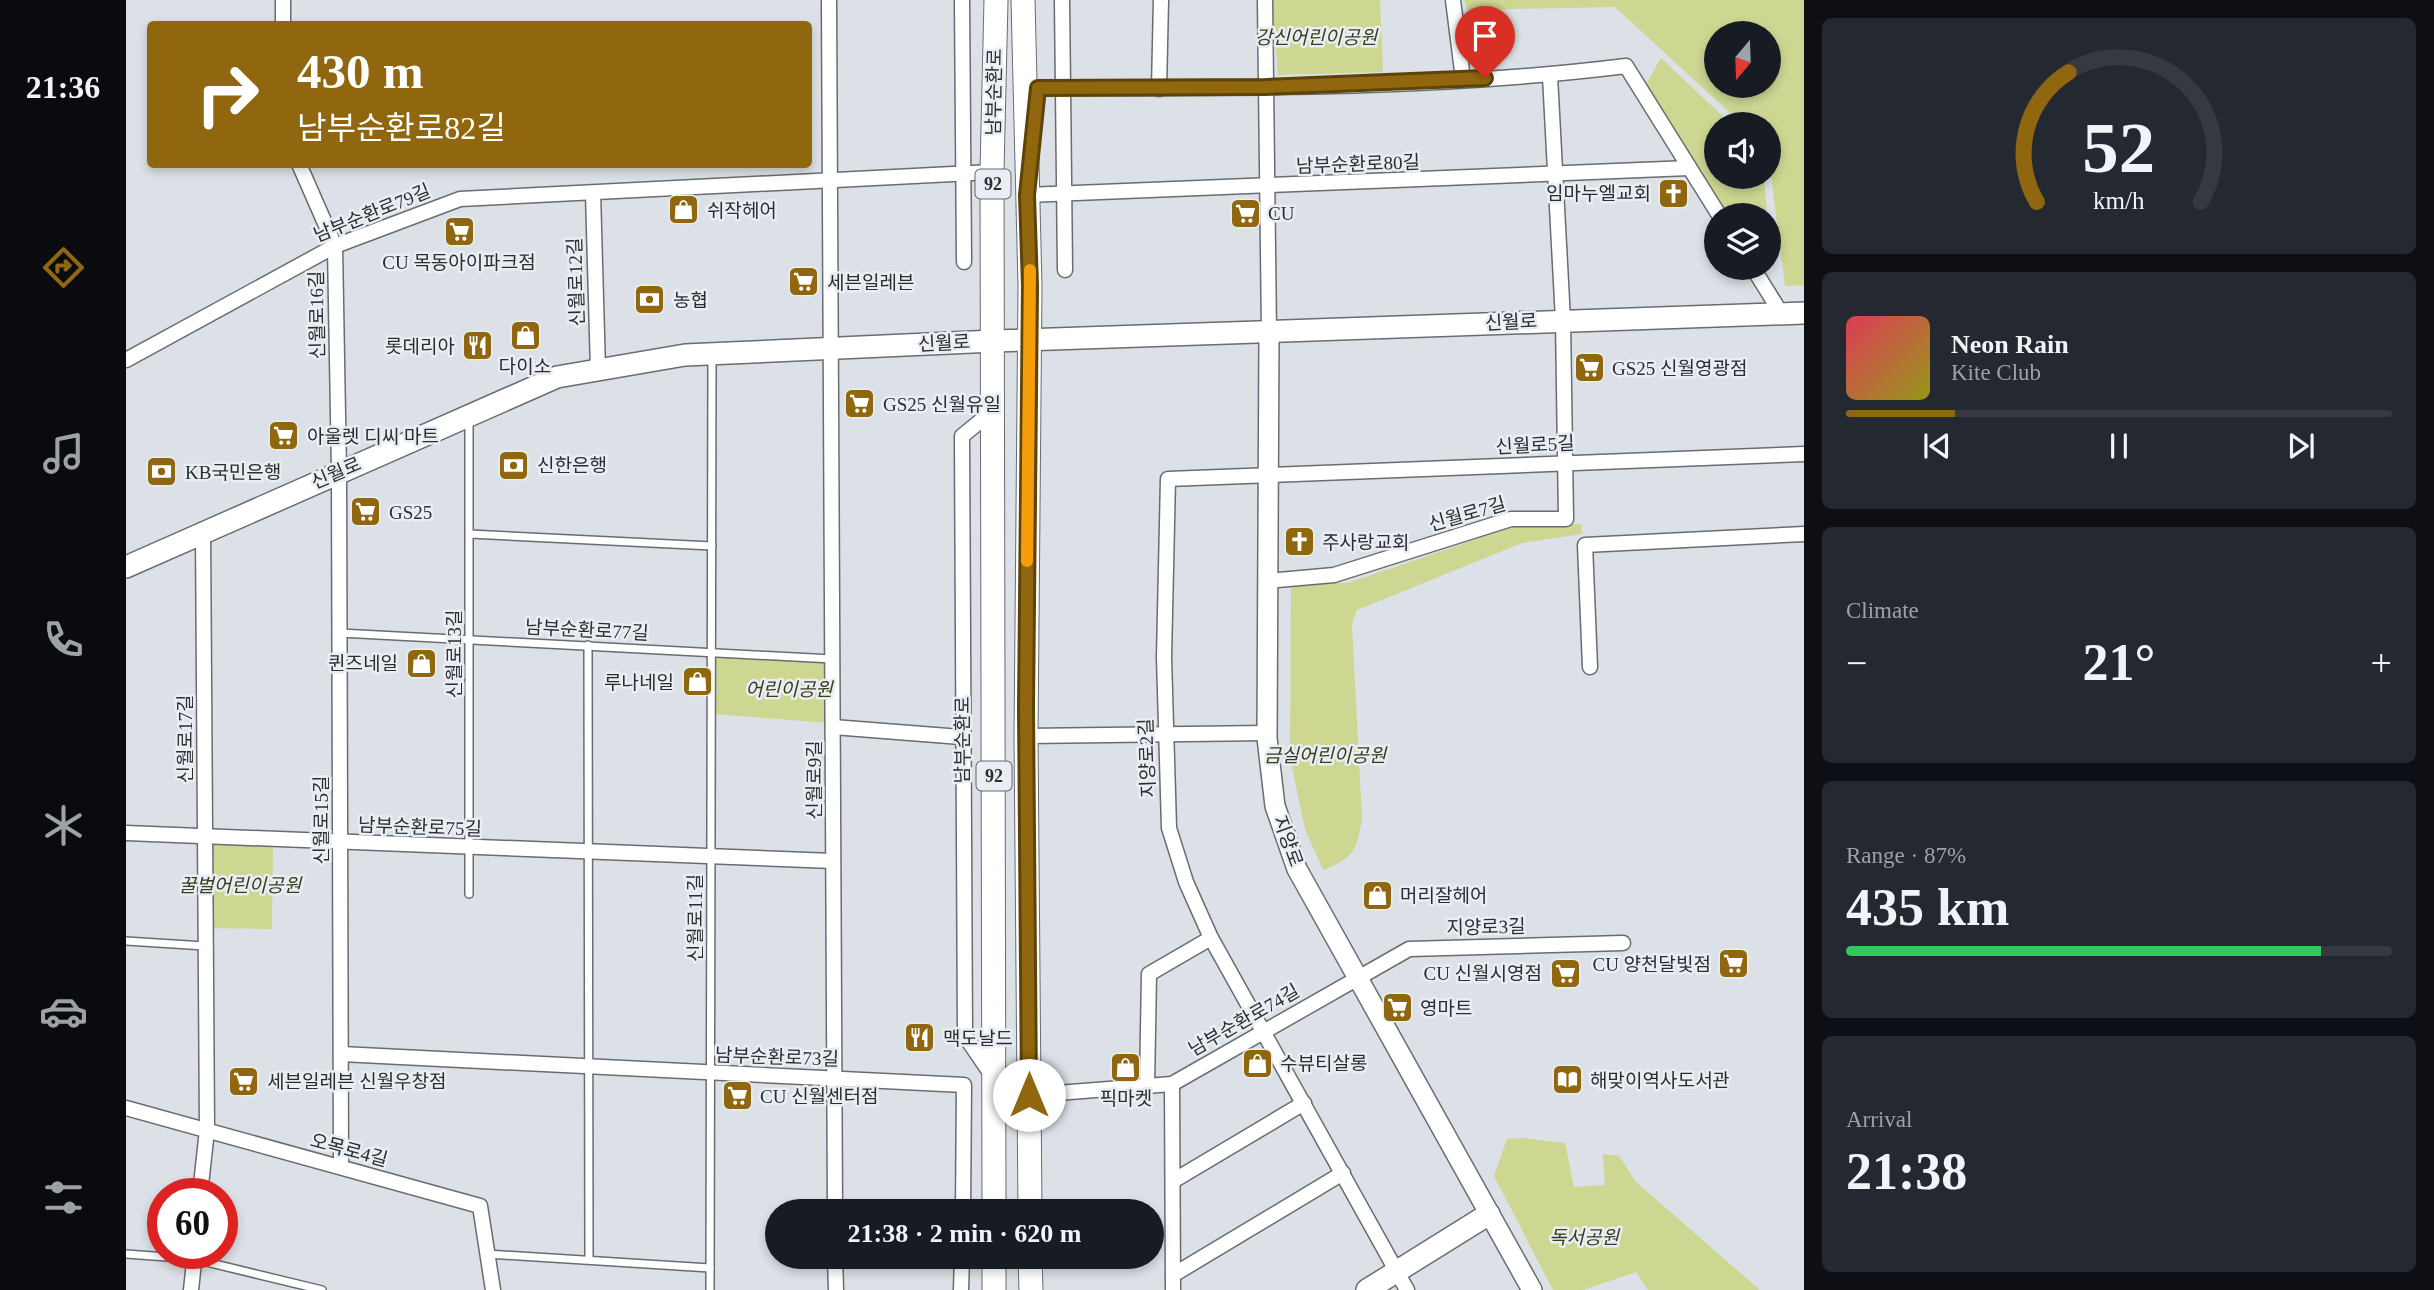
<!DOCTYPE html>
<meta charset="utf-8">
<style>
:root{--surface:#171b24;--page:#242831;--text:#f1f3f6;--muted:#9ea1a6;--line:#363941;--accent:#90670e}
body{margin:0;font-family:"Times New Roman","Noto Sans KR",serif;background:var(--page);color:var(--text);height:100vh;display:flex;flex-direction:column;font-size:26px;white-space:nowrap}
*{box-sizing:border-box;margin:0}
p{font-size:23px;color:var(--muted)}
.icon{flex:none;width:38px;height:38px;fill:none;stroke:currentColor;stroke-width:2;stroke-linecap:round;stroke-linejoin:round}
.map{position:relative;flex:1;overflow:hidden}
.drawer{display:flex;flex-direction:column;gap:18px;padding:18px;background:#0d0f14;width:630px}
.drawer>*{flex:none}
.guide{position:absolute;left:21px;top:21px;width:665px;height:147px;border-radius:7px;box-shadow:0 4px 10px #0003;background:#90670e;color:#fff;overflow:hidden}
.needle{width:46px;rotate:199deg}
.fabs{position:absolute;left:1578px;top:21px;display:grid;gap:14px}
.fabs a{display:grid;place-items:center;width:77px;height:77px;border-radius:50%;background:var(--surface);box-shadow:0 4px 10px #0003;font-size:35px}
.speed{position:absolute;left:21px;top:1178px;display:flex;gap:14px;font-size:35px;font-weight:700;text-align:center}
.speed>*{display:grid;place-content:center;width:91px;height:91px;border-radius:50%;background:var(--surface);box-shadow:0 4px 10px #0003;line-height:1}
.speed .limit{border:10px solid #d22;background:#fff;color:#111}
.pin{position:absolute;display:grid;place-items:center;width:60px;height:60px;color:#fff;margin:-72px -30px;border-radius:50% 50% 50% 0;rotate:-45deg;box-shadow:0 0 7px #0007}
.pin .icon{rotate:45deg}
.me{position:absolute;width:77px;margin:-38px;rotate:0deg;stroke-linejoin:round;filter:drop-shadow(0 0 5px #0008)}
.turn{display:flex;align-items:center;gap:24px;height:147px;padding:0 35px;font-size:32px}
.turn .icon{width:91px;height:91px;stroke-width:2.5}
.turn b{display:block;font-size:49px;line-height:60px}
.big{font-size:52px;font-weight:700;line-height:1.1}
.drawer .tile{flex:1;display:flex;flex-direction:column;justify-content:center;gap:10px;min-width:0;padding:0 24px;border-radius:10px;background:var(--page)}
.drawer .dial{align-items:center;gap:0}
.dial svg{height:182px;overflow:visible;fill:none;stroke:var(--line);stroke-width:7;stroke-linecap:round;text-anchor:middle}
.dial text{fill:var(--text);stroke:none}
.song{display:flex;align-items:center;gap:21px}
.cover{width:84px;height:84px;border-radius:10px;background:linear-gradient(135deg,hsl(350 70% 55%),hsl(60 70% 35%))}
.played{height:7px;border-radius:4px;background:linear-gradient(90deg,var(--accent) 20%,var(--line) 20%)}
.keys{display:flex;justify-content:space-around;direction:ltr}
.heat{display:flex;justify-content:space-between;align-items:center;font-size:38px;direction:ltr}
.charge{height:10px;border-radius:5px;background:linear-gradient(90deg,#34c759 87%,var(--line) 0)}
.trip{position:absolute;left:639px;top:1199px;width:399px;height:70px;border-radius:35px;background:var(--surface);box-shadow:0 4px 10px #0003;font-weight:700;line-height:70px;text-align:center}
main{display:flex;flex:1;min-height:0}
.tab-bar{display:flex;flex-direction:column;width:126px;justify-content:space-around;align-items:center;background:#090b0e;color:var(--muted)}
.tab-bar .icon{width:49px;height:49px}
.tab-bar .on{color:var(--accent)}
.tab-bar b{font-size:32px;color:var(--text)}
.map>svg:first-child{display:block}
.green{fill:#cdd792;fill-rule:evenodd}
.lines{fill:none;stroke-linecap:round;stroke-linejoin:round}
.service-casing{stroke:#686d71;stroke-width:10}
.minor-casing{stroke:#686d71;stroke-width:17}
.tertiary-casing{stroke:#686d71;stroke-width:22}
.secondary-casing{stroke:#686d71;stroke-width:24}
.primary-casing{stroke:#686d71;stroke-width:25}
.service{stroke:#fff;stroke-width:7}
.minor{stroke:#fff;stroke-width:14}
.tertiary{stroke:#fff;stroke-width:19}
.secondary{stroke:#fff;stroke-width:21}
.primary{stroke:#fff;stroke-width:23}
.route-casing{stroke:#5e4309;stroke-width:18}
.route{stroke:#90670e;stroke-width:12}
.slow{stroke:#f59e0b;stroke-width:12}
.labels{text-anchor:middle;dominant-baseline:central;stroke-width:5;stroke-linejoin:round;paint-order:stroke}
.shield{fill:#e8eef3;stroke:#64676a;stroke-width:2}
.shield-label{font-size:18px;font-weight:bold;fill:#2b2d2f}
.park-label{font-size:19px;font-style:italic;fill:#383c19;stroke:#e8eef3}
.street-label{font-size:19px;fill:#2b2d2f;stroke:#e8eef3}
.poi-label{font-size:19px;fill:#2b2d2f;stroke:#e8eef3;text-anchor:start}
</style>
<main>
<nav class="tab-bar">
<b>21:36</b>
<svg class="icon on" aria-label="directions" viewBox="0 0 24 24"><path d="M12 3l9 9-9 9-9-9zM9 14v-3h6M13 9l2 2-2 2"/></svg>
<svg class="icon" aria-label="music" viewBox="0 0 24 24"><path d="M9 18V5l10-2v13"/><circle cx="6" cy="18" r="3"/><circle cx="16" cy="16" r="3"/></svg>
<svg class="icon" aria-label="phone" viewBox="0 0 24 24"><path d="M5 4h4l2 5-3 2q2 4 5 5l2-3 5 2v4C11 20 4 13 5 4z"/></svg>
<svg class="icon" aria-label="climate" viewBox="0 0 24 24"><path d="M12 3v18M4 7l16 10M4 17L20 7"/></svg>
<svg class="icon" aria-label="car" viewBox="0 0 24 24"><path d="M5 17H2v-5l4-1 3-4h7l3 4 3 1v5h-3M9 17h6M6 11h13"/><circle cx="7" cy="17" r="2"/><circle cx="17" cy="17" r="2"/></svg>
<svg class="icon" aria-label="filters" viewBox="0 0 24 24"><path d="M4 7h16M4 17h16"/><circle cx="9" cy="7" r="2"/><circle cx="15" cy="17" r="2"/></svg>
</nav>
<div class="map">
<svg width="1678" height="1290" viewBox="0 0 1678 1290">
<rect width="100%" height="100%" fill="#dbe1e6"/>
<g class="green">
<polygon points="1146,0 1254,0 1257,72 1152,75"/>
<path d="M1338,0H1678V285L1659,286L1643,159V124H1616L1489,7L1341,10ZM1643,33V86H1591V33Z"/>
<polygon points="1535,58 1605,124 1591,124 1591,177 1638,177 1641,215 1601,215 1520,84"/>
<path d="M1455,524L1456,534L1396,543L1231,610L1226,624L1236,819C1230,851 1229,857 1197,870L1179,829L1164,758L1165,588L1174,583H1222L1392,525Z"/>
<polygon points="588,654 706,661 704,723 588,714"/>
<polygon points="82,840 147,841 146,929 80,928"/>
<polygon points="1395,1138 1439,1143 1448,1187 1479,1185 1477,1154 1493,1156 1510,1182 1634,1290 1522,1290 1510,1272 1457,1290 1427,1290 1368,1176 1381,1139"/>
</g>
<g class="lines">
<defs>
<g id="service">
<polyline points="344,534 586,546"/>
<polyline points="214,633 706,659"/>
<polyline points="462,645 463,1259"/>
<polyline points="343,894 343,419"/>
<polyline points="0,941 79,946"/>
<polyline points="0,1254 68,1259 196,1290"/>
<polyline points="361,1254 584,1268"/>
<polyline points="584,1290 586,355"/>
</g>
<g id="minor">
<polyline points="157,0 157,24"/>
<polyline points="703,0 709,1211"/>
<polyline points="836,0 838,262"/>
<polyline points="936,0 939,270"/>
<polyline points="1139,0 1143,333"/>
<polyline points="1327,0 1337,79"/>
<path d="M912,88C1107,88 1306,90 1500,66L1593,215"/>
<polyline points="1033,89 1035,0"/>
<polyline points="173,164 209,246 213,472 215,1167"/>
<polyline points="467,193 472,370"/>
<polyline points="901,195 1563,168"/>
<polyline points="1627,268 1655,313"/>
<polyline points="0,360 209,246 334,199 866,172"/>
<polyline points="1142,581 1208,575 1385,519 1440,519 1437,320 1424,76"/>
<polyline points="1464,667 1459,545 1678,534"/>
<polyline points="707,727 835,737"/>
<polyline points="900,736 1141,733"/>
<polyline points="0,833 707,861"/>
<polyline points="215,1054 838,1085 837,1211"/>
<polyline points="867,1077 839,1036 836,436 868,410"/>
<polyline points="1046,1084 1047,1290"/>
<polyline points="1021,1086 1023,974 1085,938"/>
<polyline points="868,1098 1046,1084 1283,949 1497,943"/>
<polyline points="0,1108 354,1206 367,1290"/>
<polyline points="1047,1181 1178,1103"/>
<polyline points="74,1194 81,1130 77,531"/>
<polyline points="709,1256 710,1290"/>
<polyline points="1047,1275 1217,1173"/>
<polyline points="65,1290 69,1253"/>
<polyline points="835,1290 836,1256"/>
<polyline points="1281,1290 1085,938 1060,882 1043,828 1038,657 1042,479 1678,454"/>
</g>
<polyline id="tertiary" points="1143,333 1141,738 1149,806 1171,869 1406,1290"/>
<g id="secondary">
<polyline points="0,567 431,377 559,355 868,341 1678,313"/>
<polyline points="1241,1290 1363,1214"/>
</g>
<g id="primary">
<polyline points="897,0 904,286 900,736 904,1211"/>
<polyline points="868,1211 866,172 870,0"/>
<polyline points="868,1256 868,1290"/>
<polyline points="904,1256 905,1290"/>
</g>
</defs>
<use href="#service" class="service-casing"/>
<use href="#minor" class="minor-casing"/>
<use href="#tertiary" class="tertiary-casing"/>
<use href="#secondary" class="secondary-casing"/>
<use href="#primary" class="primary-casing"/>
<use href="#service" class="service"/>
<use href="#minor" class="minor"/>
<use href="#tertiary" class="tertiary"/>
<use href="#secondary" class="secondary"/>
<use href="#primary" class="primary"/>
</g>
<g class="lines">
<defs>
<polyline id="route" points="903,1095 900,708 904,286 901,195 912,88 1140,87 1359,78"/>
</defs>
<use href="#route" class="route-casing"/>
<use href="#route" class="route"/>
<polyline class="slow" points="901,561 904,270"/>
</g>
<defs>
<symbol id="church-square" viewBox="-11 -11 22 22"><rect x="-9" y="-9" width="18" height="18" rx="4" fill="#90670e" stroke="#e8eef3"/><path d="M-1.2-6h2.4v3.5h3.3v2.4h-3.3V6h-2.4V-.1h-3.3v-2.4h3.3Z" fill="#fff"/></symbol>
<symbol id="shop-square" viewBox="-11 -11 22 22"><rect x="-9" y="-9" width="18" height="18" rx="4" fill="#90670e" stroke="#e8eef3"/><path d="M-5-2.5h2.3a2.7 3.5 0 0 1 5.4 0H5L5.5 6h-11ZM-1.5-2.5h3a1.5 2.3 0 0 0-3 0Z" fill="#fff"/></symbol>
<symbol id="supermarket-square" viewBox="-11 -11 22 22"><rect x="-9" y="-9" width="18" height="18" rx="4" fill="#90670e" stroke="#e8eef3"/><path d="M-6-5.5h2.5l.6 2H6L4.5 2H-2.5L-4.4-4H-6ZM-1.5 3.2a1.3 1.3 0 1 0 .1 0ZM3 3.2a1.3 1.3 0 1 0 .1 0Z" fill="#fff"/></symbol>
<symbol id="bank-square" viewBox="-11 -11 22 22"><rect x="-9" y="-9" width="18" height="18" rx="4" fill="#90670e" stroke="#e8eef3"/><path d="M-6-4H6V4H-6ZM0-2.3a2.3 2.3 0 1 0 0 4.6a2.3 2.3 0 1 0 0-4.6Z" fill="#fff"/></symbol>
<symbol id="restaurant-square" viewBox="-11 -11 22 22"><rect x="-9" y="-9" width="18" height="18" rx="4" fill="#90670e" stroke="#e8eef3"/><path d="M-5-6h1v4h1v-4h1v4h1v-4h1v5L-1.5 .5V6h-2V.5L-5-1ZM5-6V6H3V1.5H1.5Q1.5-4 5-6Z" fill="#fff"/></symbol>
<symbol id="library-square" viewBox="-11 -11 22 22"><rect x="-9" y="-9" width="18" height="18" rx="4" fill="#90670e" stroke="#e8eef3"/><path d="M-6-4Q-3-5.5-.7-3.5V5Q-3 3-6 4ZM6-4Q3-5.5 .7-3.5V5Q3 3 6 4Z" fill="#fff"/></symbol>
</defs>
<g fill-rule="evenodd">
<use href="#church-square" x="1530" y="176" width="35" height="35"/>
<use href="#shop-square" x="540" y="192" width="35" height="35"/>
<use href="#supermarket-square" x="1102" y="196" width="35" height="35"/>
<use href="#supermarket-square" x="316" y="214" width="35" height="35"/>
<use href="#supermarket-square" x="660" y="264" width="35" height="35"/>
<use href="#bank-square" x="506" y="282" width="35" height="35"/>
<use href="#shop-square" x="382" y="318" width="35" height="35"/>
<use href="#restaurant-square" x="334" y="328" width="35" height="35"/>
<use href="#supermarket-square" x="1446" y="350" width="35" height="35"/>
<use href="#supermarket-square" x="716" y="386" width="35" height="35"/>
<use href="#supermarket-square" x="140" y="418" width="35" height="35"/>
<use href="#bank-square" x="370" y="448" width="35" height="35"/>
<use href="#bank-square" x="18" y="454" width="35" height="35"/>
<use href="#supermarket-square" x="222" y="494" width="35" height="35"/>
<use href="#church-square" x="1156" y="524" width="35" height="35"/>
<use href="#shop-square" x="278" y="646" width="35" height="35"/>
<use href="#shop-square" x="554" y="664" width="35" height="35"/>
<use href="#shop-square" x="1234" y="878" width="35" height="35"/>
<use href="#supermarket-square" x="1590" y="946" width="35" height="35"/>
<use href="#supermarket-square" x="1422" y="956" width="35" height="35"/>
<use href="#supermarket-square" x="1254" y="990" width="35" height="35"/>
<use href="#restaurant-square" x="776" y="1020" width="35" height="35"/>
<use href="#shop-square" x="1114" y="1046" width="35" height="35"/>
<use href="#shop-square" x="982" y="1050" width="35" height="35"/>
<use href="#library-square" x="1424" y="1062" width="35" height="35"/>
<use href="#supermarket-square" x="100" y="1064" width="35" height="35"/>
<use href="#supermarket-square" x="594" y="1078" width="35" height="35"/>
</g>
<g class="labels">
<g class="shield">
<rect x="849.5" y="169.5" width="35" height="29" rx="5"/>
<rect x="850.5" y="761.5" width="35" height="29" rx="5"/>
</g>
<g class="shield-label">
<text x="867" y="184">92</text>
<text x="868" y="776">92</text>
</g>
<g class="park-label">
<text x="1190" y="37">강신어린이공원</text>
<text x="663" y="689">어린이공원</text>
<text x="1199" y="755">금실어린이공원</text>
<text x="114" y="885">꿀벌어린이공원</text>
<text x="1458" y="1237">독서공원</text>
</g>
<g class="street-label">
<text transform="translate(868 92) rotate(-89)">남부순환로</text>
<text transform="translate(1232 164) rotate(-2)">남부순환로80길</text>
<text transform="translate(246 213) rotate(-22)">남부순환로79길</text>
<text transform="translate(450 282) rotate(-92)">신월로12길</text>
<text transform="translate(191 315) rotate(-91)">신월로16길</text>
<text transform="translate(1385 322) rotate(-3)">신월로</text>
<text transform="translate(818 343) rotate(-3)">신월로</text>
<text transform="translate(1409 445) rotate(-3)">신월로5길</text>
<text transform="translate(210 473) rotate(-23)">신월로</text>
<text transform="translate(1341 514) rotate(-16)">신월로7길</text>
<text transform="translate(461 630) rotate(3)">남부순환로77길</text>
<text transform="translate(328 654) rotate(-90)">신월로13길</text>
<text transform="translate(59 739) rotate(-90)">신월로17길</text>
<text transform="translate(836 740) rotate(-90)">남부순환로</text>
<text transform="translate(1021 758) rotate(-92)">지양로2길</text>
<text transform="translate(688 780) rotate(-90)">신월로9길</text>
<text transform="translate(195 820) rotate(-90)">신월로15길</text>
<text transform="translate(294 827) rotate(2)">남부순환로75길</text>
<text transform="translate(1162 841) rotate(70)">지양로</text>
<text transform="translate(569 918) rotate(-90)">신월로11길</text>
<text transform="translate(1360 927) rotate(-1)">지양로3길</text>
<text transform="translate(1118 1020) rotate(-30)">남부순환로74길</text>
<text transform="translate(651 1057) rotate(2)">남부순환로73길</text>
<text transform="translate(223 1150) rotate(15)">오목로4길</text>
</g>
<g class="poi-label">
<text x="1525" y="193" text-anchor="end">임마누엘교회</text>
<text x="581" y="210">쉬작헤어</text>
<text x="1142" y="213">CU</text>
<text x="333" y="262" text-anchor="middle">CU 목동아이파크점</text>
<text x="701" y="282">세븐일레븐</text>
<text x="547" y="300">농협</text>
<text x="329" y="346" text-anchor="end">롯데리아</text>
<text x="399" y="366" text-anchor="middle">다이소</text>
<text x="1486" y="368">GS25 신월영광점</text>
<text x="757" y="404">GS25 신월유일</text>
<text x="181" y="436">아울렛 디씨 마트</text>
<text x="411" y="465">신한은행</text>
<text x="59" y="472">KB국민은행</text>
<text x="263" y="512">GS25</text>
<text x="1196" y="542">주사랑교회</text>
<text x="272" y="663" text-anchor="end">퀸즈네일</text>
<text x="548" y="682" text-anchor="end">루나네일</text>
<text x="1274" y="895">머리잘헤어</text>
<text x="1585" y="964" text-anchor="end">CU 양천달빛점</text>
<text x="1416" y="973" text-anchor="end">CU 신월시영점</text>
<text x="1294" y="1008">영마트</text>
<text x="817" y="1038">맥도날드</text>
<text x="1154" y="1063">수뷰티살롱</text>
<text x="1464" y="1080">해맞이역사도서관</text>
<text x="141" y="1081">세븐일레븐 신월우창점</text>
<text x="634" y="1096">CU 신월센터점</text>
<text x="1000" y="1098" text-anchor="middle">픽마켓</text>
</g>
</g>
</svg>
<div class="fabs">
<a><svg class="needle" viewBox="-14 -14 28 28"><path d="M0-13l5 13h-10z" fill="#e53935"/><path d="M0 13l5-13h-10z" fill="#9ea1a6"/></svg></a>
<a><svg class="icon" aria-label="sound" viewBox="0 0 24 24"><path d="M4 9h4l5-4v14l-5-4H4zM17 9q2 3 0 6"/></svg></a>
<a><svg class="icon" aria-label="layers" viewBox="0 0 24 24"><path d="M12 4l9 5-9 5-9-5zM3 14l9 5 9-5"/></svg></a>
</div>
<div class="speed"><div class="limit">60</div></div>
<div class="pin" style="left:1359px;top:78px;background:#d93025"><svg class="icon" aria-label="arrive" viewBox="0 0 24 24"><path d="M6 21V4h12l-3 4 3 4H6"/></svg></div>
<svg class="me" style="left:903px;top:1095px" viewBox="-20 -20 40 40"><circle r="19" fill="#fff"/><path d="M0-13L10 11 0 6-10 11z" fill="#90670e"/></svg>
<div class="trip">21:38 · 2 min · 620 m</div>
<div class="guide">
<div class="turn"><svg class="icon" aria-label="right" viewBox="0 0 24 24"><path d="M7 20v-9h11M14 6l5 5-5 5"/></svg><div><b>430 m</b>남부순환로82길</div></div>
</div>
</div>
<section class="drawer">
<div class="tile dial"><svg viewBox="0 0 100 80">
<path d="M14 69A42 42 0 1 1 86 69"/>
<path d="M14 69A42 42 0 0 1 28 12" stroke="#90670e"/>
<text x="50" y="56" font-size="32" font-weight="700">52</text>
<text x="50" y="72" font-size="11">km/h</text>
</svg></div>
<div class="tile">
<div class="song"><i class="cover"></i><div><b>Neon Rain</b><p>Kite Club</p></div></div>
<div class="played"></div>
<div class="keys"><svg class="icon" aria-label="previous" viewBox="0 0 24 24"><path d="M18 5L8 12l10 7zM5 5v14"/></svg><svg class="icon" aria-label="pause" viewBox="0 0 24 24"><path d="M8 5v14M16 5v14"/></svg><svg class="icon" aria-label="next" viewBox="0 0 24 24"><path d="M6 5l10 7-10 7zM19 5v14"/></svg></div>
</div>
<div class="tile"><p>Climate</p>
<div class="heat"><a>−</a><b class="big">21°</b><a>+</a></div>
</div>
<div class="tile"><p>Range · 87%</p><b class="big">435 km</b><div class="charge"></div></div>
<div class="tile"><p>Arrival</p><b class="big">21:38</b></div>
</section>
</main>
